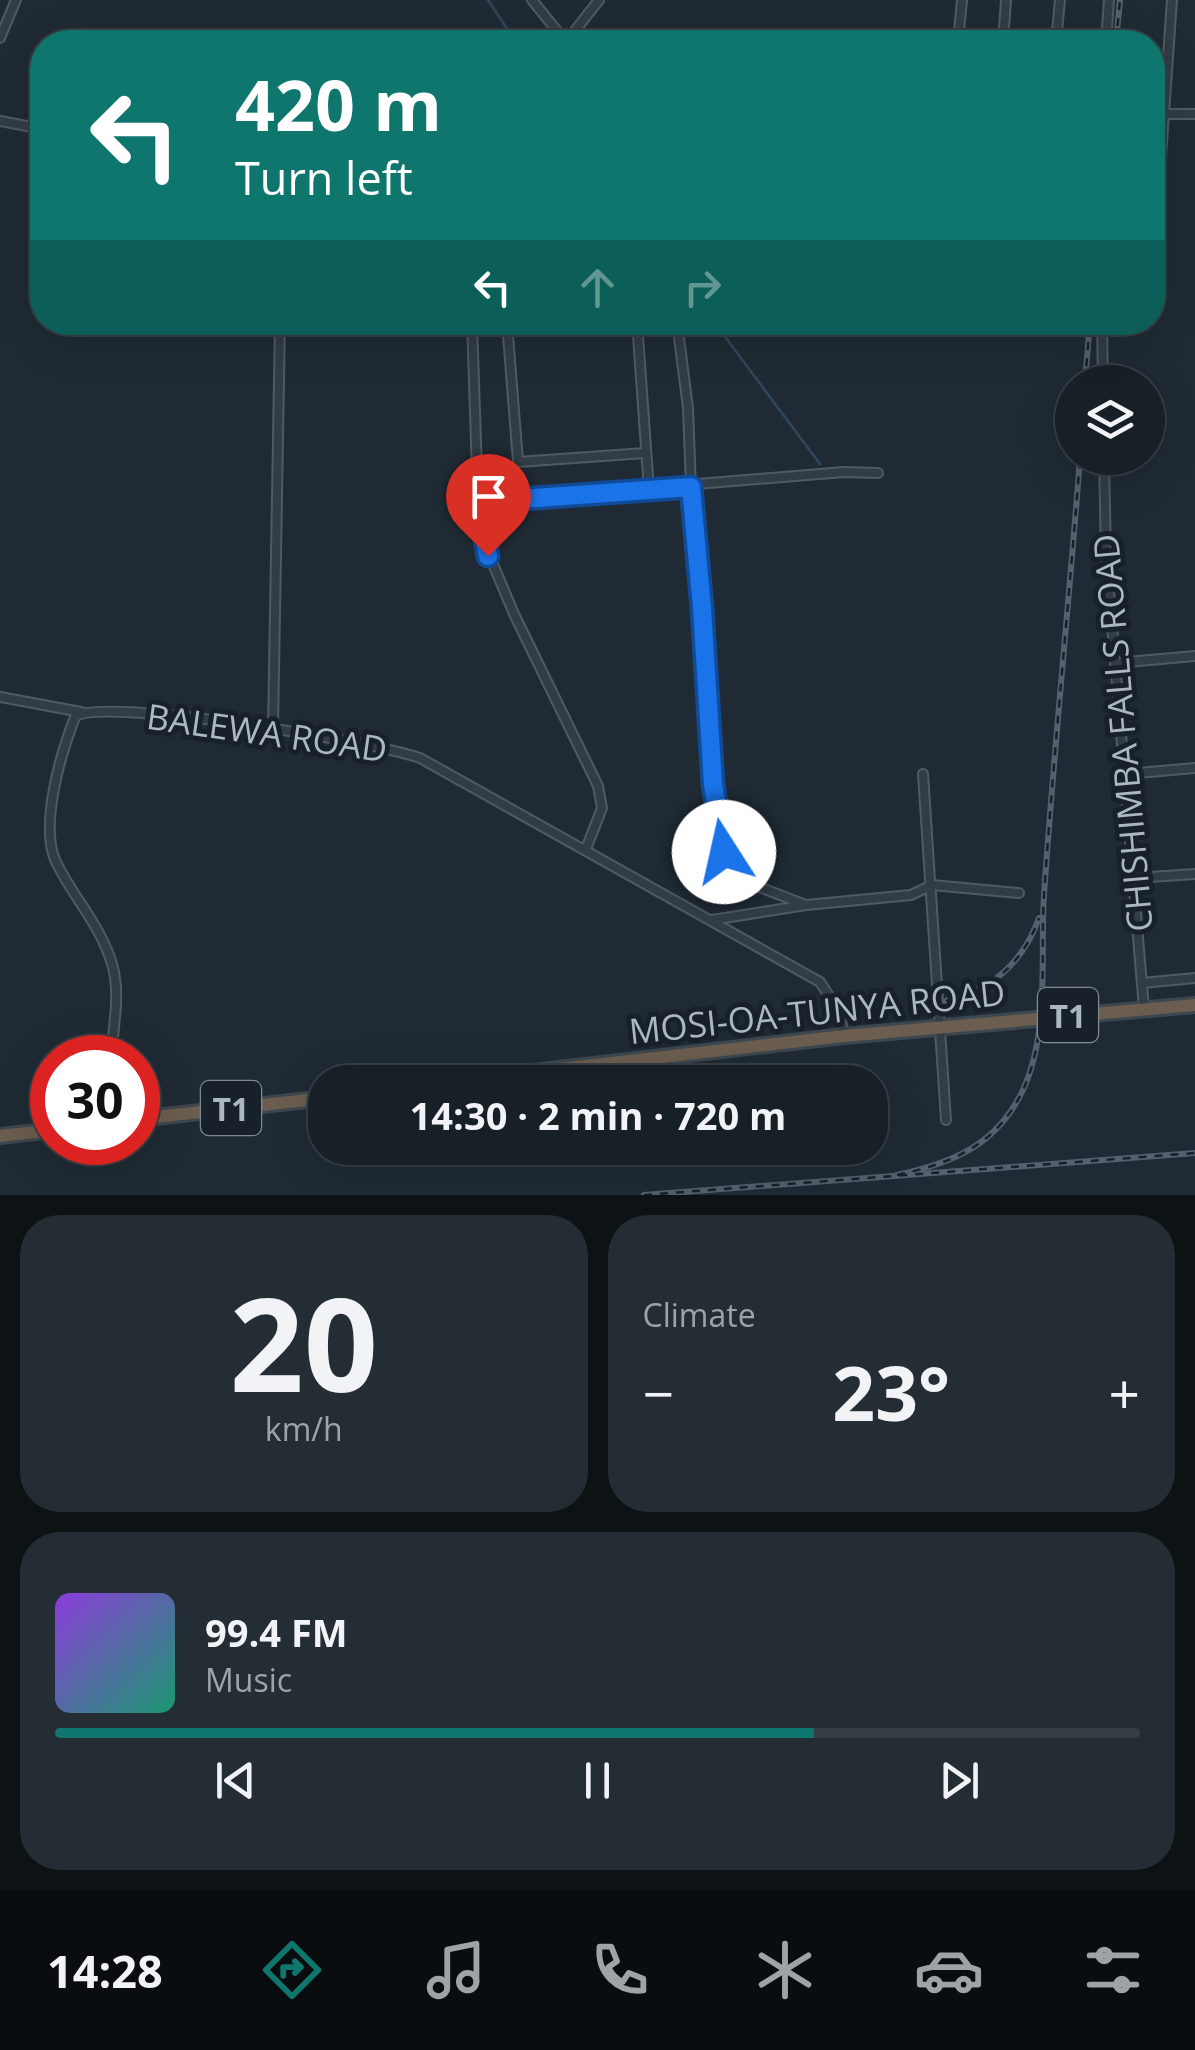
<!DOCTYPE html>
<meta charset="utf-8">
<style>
:root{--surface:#172027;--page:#242d33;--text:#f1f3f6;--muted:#9ea3a7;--line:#363e44;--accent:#0f766e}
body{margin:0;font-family:"Open Sans",sans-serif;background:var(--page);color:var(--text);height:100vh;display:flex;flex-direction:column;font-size:38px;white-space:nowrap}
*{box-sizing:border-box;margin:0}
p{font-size:32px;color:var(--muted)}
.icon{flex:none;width:55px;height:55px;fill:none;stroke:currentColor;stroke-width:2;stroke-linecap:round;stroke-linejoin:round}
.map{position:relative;height:1195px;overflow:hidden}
.details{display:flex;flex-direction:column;gap:20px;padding:20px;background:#0d1215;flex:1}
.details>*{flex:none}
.guide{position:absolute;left:30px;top:30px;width:1135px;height:305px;border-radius:40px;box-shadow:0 10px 40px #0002,0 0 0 2px var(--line);background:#0f766e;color:#fff;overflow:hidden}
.controls{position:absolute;left:1055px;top:365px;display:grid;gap:20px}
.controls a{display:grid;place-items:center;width:110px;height:110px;border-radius:50%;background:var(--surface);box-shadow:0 10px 40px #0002,0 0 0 2px var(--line);font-size:50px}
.speed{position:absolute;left:30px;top:1035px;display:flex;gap:20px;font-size:50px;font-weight:700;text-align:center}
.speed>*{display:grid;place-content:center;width:130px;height:130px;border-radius:50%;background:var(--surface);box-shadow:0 10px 40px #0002,0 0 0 2px var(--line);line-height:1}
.speed .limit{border:15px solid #d22;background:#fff;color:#111}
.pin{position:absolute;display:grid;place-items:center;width:85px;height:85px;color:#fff;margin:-102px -42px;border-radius:50% 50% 50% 0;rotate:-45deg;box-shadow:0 0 10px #0007}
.pin .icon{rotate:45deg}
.me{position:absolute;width:110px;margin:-55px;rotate:350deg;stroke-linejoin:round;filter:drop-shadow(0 0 8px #0008)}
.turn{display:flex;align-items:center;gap:35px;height:210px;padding:0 40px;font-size:45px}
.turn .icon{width:130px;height:130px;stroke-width:2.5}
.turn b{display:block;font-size:70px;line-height:85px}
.lanes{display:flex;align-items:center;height:95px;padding:0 40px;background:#0003;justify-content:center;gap:50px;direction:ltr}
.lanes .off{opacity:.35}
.big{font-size:75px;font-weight:700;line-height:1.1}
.details .card{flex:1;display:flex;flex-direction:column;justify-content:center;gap:15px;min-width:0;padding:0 35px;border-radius:40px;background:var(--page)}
.details .dial{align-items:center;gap:0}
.dial b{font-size:130px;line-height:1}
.song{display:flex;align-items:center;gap:30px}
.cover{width:120px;height:120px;border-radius:15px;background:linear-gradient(135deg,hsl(270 70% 55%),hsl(160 70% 35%))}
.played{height:10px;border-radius:5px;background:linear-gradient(90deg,var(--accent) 70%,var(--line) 70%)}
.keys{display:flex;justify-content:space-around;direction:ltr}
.heat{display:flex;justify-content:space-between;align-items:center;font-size:55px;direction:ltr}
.details .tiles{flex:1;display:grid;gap:20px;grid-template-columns:1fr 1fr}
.card:last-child{grid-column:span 2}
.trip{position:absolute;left:308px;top:1065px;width:580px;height:100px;border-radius:40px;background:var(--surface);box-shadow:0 10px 40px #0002,0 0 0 2px var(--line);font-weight:700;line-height:100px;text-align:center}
.tab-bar{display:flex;height:160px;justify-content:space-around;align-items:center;background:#090d10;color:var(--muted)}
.tab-bar .icon{width:70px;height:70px}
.tab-bar .selected{color:var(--accent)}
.tab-bar b{font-size:45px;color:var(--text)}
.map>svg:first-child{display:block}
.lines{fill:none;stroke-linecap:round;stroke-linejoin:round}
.stream{stroke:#32475c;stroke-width:2.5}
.minor-casing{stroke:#4f5a63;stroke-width:12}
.highway-casing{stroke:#3d474f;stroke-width:18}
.minor{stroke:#323c45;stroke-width:8}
.highway{stroke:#6b5d4f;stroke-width:12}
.rail-casing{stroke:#54606c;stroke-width:6}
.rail{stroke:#182129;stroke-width:2.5;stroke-dasharray:8;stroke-linecap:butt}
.route-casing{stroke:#114b97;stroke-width:25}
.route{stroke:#1a73e8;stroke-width:18}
.labels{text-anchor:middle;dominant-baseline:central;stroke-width:10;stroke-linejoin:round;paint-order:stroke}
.shield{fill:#182129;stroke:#7f8a94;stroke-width:2.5}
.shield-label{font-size:32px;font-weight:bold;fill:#abb7c2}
.street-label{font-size:35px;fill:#abb7c2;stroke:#182129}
</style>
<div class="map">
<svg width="1195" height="1195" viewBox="0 0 1195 1195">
<rect width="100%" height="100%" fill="#1f2a34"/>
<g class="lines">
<g class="stream">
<polyline points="488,0 516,42"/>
<polyline points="714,322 820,464"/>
</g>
<defs>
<g id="minor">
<polyline points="532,0 566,42"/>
<polyline points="0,38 16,0"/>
<polyline points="566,42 599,0"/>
<polyline points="958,42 962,0"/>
<polyline points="1003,42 1006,0"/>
<polyline points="1056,42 1060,0"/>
<polyline points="1106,42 1109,0"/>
<polyline points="1164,114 1195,114"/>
<polyline points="0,121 42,129"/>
<polyline points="1152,224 1157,214 1172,0"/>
<polyline points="472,322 478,502 482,538 514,614 598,786 602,808 586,849"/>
<polyline points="507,322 518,462 645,453"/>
<polyline points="637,322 649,490"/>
<polyline points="677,322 688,408 691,487 720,841 741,880 806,905"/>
<polyline points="1102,322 1103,382"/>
<polyline points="1104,458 1106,554 1144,1009"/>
<polyline points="478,502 844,472 878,473"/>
<polyline points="1116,663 1195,656"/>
<polyline points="0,697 81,712"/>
<polyline points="273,729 280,322"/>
<polyline points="923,774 946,1120"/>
<polyline points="1126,774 1195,768"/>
<polyline points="1135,878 1195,874"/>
<polyline points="712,920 806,905 911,895 932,885 1019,893"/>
<polyline points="1142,983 1195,978"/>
<path d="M111,1058C113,1027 121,994 112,964C101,926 73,897 56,862C39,826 61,753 75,717C100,696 380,743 420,758L820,982L839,1011L844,1036"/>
</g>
<g id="highway">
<polyline points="447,1082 844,1036 1195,1005"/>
<polyline points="138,1119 325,1098"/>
<polyline points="0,1136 52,1130"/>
</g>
</defs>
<use href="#minor" class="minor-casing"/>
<use href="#highway" class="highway-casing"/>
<use href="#minor" class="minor"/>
<use href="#highway" class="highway"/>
<defs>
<g id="rail">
<polyline points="1116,42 1120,0"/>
<polyline points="1085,382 1090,322"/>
<path d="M946,1001C992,990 1023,963 1039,918"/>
<path d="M897,1175C953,1163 997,1145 1023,1090C1050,1031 1040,958 1044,895C1054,749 1069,603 1080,458"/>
<polyline points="644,1195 1195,1153"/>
</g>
</defs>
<use href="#rail" class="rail-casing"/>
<use href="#rail" class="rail"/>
</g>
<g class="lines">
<defs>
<polyline id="route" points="488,556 478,502 691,487 702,608 713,784 724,852"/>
</defs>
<use href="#route" class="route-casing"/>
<use href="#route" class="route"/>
</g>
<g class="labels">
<g class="shield">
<rect x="1038" y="988" width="60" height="54" rx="8"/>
<rect x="201" y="1081" width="60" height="54" rx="8"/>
</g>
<g class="shield-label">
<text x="1068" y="1015">T1</text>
<text x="231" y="1108">T1</text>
</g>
<g class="street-label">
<text transform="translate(267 732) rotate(8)">BALEWA ROAD</text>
<text transform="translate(1122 733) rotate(-95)">CHISHIMBA FALLS ROAD</text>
<text transform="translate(817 1011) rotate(-6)">MOSI-OA-TUNYA ROAD</text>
</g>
</g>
</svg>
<div class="controls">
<a><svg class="icon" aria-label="layers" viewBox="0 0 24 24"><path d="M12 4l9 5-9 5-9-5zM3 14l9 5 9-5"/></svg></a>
</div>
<div class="speed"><div class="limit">30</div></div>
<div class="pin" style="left:488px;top:556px;background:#d93025"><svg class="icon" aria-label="arrive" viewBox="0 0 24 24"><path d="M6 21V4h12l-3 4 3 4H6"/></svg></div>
<svg class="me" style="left:724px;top:852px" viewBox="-20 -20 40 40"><circle r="19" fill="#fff"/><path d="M0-13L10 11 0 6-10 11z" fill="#1a73e8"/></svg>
<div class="trip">14:30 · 2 min · 720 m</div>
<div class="guide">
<div class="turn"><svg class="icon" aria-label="left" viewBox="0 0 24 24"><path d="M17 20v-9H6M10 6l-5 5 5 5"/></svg><div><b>420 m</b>Turn left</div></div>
<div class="lanes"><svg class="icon" aria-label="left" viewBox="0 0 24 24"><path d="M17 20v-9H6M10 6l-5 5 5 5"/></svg><svg class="icon off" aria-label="ahead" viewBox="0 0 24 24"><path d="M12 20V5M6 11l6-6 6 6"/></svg><svg class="icon off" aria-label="right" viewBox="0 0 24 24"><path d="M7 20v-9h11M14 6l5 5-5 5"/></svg></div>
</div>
</div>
<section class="details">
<div class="tiles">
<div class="card dial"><b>20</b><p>km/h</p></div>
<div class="card"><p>Climate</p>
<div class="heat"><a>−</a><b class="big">23°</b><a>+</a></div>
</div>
<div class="card">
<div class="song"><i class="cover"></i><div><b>99.4 FM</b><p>Music</p></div></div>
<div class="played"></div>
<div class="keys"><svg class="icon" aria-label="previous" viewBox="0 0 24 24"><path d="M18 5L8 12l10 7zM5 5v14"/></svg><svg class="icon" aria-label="pause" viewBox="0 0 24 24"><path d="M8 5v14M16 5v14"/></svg><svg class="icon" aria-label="next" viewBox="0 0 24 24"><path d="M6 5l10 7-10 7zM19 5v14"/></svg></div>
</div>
</div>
</section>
<nav class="tab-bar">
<b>14:28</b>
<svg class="icon selected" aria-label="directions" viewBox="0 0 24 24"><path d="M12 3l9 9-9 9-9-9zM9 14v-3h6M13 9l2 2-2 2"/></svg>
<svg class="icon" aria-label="music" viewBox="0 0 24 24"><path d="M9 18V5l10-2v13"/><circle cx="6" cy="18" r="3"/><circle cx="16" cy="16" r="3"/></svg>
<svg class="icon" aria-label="phone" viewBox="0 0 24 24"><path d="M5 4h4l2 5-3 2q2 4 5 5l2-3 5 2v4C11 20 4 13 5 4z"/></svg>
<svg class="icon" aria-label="climate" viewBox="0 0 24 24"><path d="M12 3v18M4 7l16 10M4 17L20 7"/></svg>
<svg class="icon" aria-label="car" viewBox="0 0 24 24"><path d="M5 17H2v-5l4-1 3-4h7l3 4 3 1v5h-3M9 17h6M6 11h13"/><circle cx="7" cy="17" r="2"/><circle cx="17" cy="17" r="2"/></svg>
<svg class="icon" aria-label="filters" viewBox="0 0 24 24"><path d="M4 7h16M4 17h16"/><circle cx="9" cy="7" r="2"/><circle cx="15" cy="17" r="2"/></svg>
</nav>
